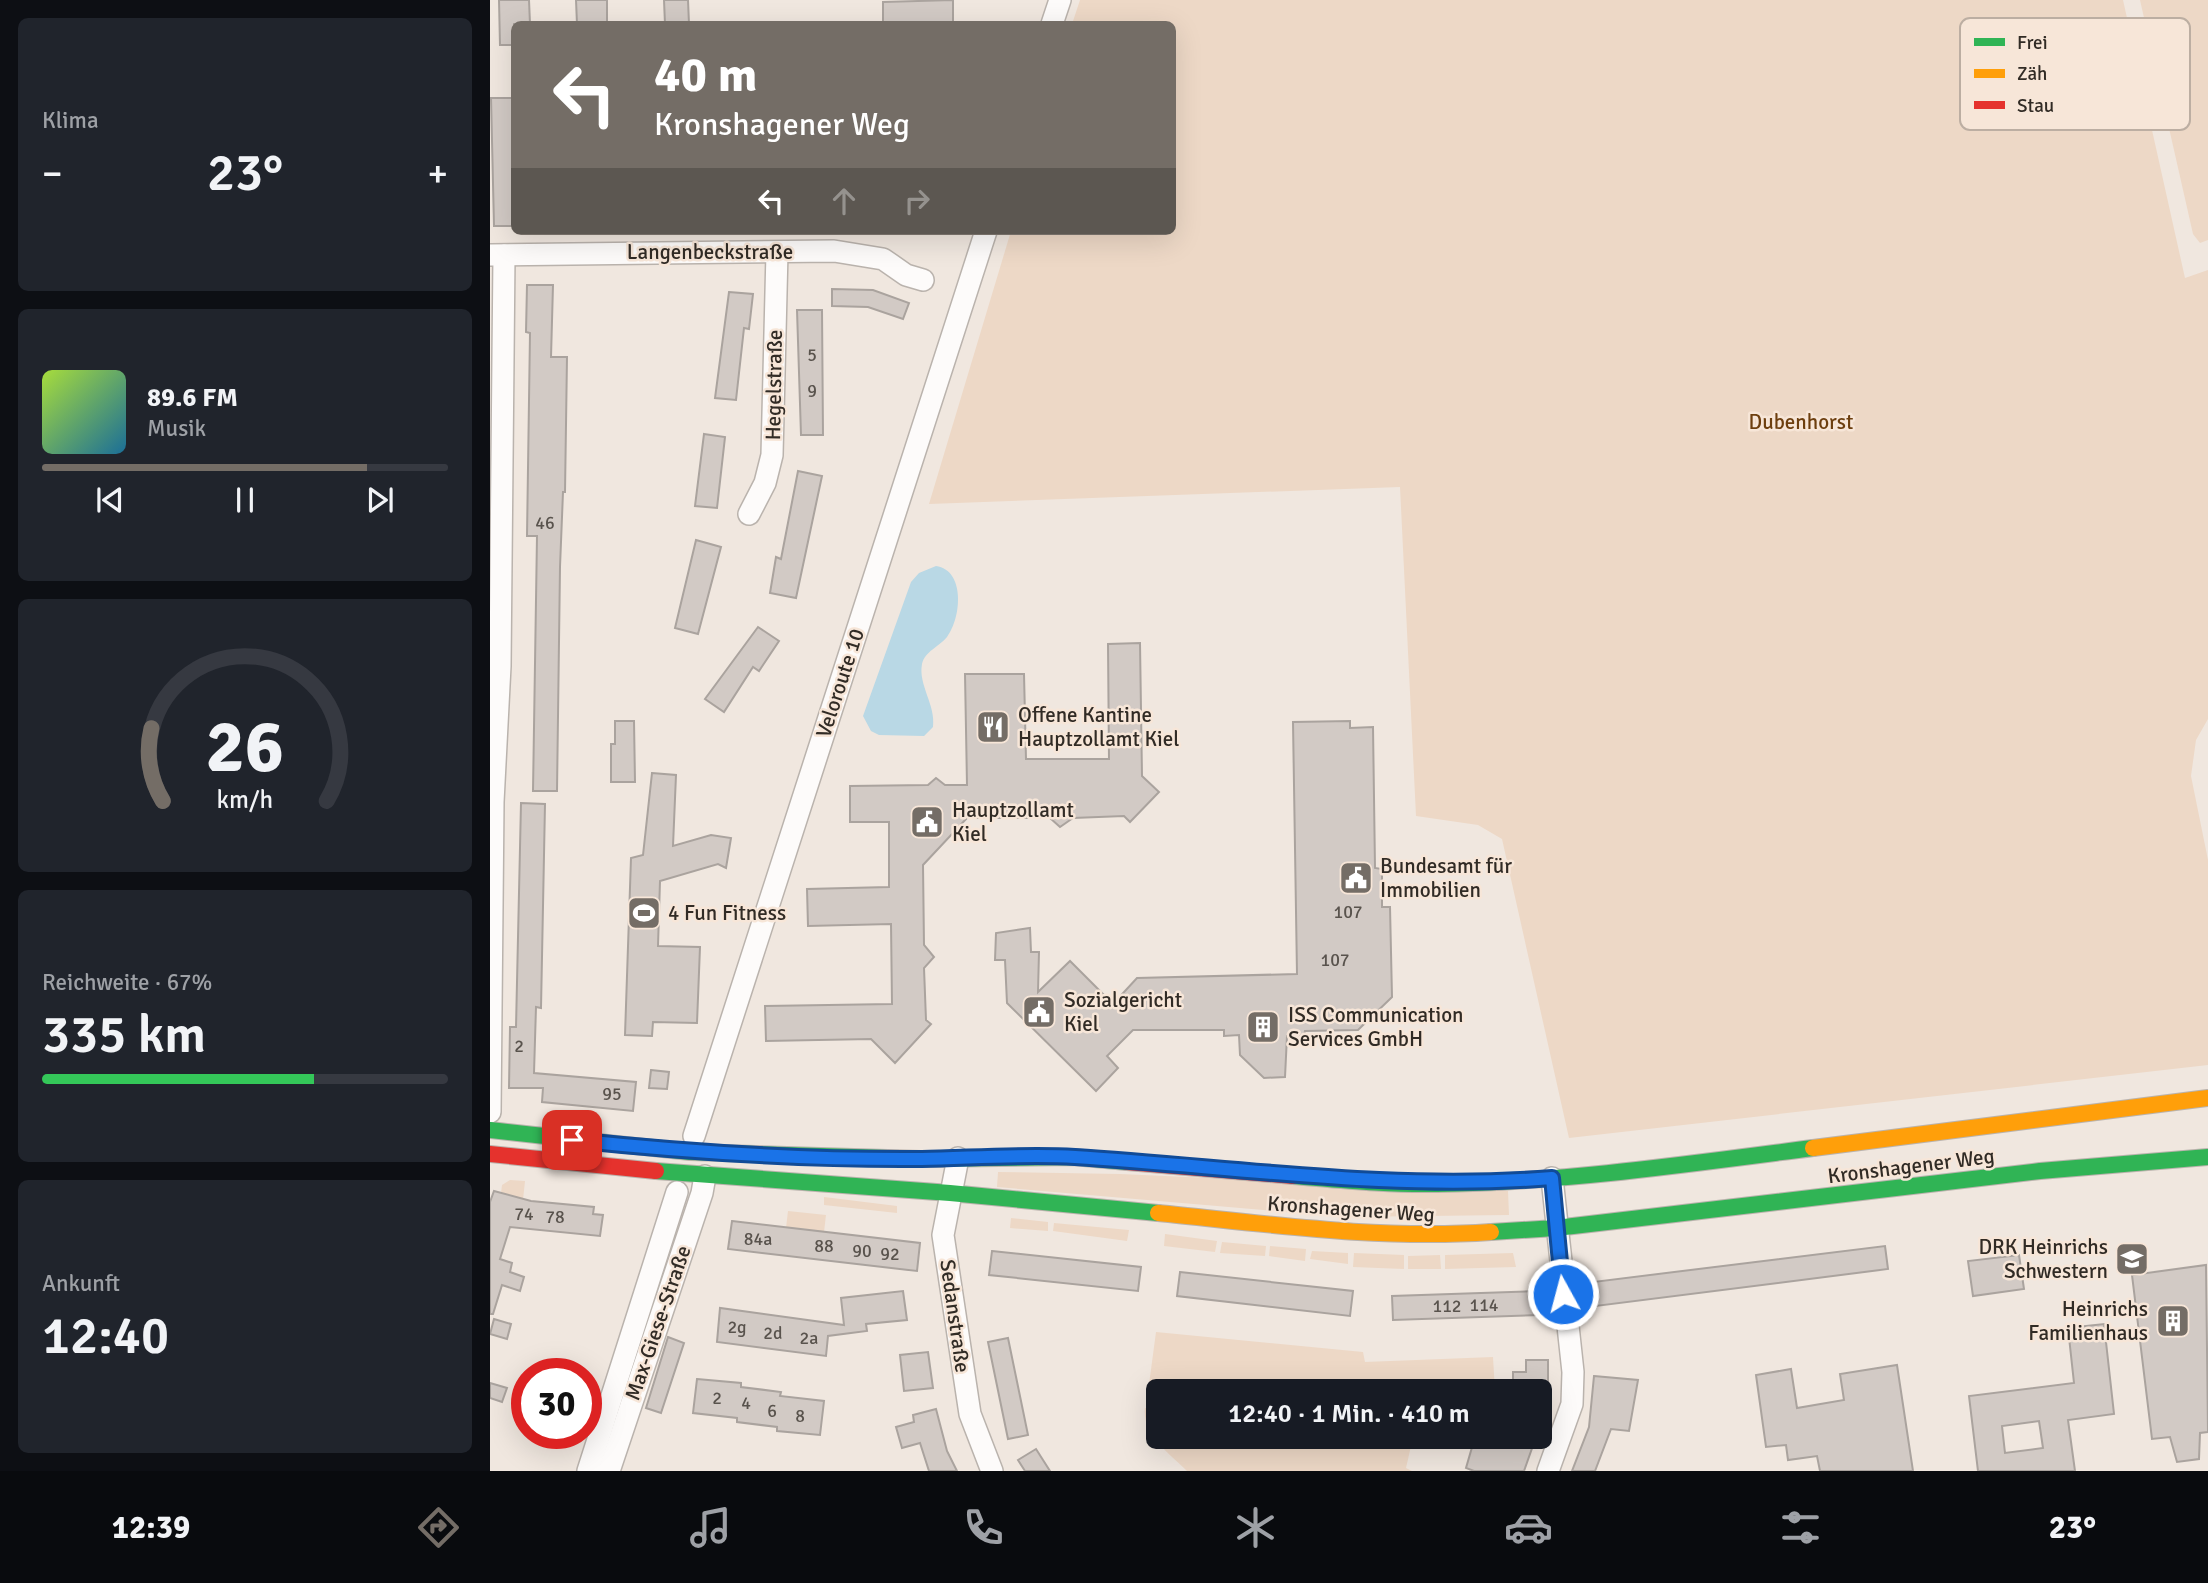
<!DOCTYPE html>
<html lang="de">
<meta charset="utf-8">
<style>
:root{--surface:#171b24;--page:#20242c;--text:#f1f3f6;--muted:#9ea1a6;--line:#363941;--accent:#746d66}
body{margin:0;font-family:Signika,sans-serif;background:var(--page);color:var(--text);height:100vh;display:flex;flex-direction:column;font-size:26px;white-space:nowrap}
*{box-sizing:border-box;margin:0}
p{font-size:23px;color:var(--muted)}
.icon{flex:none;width:38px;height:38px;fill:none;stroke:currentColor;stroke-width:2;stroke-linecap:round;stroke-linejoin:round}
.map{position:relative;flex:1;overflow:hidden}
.details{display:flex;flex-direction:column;gap:18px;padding:18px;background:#0d0f14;width:490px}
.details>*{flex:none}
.guide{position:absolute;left:21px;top:21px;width:665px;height:214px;border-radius:10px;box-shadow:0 7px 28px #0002;background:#746d66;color:#fff;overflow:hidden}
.speed{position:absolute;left:21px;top:1358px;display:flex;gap:14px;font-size:35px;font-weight:700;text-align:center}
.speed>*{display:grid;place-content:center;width:91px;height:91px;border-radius:50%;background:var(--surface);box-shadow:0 7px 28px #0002;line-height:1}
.speed .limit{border:10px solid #d22;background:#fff;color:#111}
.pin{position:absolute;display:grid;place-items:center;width:60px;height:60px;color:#fff;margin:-30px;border-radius:14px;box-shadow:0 4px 10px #0006}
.me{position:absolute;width:77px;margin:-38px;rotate:353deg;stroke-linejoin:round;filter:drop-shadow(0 0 5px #0008)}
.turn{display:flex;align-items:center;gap:24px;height:147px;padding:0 28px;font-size:32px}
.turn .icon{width:91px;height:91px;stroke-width:2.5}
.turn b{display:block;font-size:49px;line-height:60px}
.lanes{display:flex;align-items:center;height:66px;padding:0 28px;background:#0003;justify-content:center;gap:35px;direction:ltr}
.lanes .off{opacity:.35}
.big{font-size:52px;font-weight:600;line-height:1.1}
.details .tile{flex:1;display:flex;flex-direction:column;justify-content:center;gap:10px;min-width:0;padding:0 24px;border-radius:10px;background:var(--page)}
.details .dial{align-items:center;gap:0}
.dial svg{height:182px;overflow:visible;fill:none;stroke:var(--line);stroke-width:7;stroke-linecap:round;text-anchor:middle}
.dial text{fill:var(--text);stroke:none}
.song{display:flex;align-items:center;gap:21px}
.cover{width:84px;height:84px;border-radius:10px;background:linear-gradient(135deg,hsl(80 70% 55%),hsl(200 70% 35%))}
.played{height:7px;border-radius:4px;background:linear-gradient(90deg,var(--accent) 80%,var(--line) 80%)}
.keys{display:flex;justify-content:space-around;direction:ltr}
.heat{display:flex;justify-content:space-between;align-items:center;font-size:38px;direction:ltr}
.charge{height:10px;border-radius:5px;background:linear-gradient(90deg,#34c759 67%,var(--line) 0)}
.trip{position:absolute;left:656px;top:1379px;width:406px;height:70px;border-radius:10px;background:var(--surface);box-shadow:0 7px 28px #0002;font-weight:600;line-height:70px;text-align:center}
.tab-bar{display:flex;height:112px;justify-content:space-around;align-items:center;background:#090b0e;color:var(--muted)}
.tab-bar .icon{width:49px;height:49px}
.tab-bar .selected{color:var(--accent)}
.tab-bar b{font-size:32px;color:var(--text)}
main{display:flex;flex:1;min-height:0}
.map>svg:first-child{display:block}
.green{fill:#edd8c6}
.water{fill:#b9d8e5}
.building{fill:#d2cac5;stroke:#aaa39e;stroke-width:2;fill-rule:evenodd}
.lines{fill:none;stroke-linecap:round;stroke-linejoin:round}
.street-casing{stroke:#bab3ad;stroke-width:24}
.fast-casing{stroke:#bab3ad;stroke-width:18}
.slow-casing{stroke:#bab3ad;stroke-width:18}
.jam-casing{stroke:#bab3ad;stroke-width:18}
.street{stroke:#fdfbfa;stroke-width:21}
.fast{stroke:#30b455;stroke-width:16}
.slow{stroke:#ff9f0a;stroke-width:16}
.jam{stroke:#e5322d;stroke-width:16}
.route-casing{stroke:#114b97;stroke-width:18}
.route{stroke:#1a73e8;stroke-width:12}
.labels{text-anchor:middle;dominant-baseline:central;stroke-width:5;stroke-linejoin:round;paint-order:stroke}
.number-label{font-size:18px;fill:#59534d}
.street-label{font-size:21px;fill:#312b25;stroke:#f7e6d8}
.park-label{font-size:21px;fill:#6d3f0f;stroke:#f7e6d8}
.poi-label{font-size:21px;fill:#312b25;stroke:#f7e6d8;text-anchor:start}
.key{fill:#f7e6d8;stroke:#bcaea2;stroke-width:2}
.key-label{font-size:19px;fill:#312b25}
</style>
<main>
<section class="details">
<div class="tile"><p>Klima</p>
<div class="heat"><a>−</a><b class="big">23°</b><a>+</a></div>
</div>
<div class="tile">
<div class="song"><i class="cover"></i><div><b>89.6 FM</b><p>Musik</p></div></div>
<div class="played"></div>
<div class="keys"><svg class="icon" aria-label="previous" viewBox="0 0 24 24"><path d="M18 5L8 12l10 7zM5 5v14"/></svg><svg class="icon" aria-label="pause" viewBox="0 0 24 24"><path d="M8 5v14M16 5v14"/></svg><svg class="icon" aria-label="next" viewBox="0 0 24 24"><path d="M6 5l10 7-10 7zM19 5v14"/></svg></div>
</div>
<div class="tile dial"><svg viewBox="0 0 100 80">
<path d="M14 69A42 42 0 1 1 86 69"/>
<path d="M14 69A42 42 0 0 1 9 37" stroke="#746d66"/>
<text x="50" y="56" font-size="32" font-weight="700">26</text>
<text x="50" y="72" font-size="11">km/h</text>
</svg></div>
<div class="tile"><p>Reichweite · 67%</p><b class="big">335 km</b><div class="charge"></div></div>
<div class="tile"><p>Ankunft</p><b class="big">12:40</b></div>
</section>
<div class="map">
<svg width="1718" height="1471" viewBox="0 0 1718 1471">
<rect width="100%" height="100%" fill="#f0e7df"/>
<g class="green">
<polygon points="590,0 1633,0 1695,278 1718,270 1718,719 1706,740 1701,776 1718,860 1718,1065 1079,1138 1012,839 988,825 926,816 910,487 439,504 521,231 682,231 682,24 582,24"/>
<polygon points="1650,0 1718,0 1718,240 1710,243 1703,234"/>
<polygon points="508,1172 630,1174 1018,1191 1019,1215 853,1217 507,1187"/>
<polygon points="20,1180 35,1181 33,1200 11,1193 12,1185"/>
<polygon points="334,1197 407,1206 407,1213 334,1205"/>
<polygon points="298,1211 336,1215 334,1232 296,1228"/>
<polygon points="521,1218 558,1222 558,1231 520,1228"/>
<polygon points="564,1223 639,1230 637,1241 563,1231"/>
<polygon points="675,1234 727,1241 725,1252 674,1246"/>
<polygon points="732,1242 776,1246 775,1256 730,1253"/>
<polygon points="780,1246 816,1249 815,1261 779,1256"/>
<polygon points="822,1251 858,1253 858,1264 820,1259"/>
<polygon points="864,1253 914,1255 914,1269 863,1267"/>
<polygon points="1023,1253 1026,1267 955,1269 955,1255"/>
<polygon points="950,1255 951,1269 918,1269 918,1256"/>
<polygon points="666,1332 873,1352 875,1362 1003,1357 1005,1391 668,1391 668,1408 656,1407"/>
<path d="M655,1408L668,1409V1437H887L921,1446L916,1468L922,1471H697C679,1453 652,1435 655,1408Z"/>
</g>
<path class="water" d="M446,566C475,570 472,617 457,637C449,647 435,651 432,664C428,685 446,705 443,727L434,736L389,735L381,731L373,716L421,582L429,573Z"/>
<g class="building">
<polygon points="9,0 39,0 40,24 24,24 24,45 10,45"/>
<polygon points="86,0 117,0 117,24 87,24"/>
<polygon points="174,0 198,0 199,24 175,24"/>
<polygon points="463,0 463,24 393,24 393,2"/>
<polygon points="1,98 24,98 24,226 4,226"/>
<polygon points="37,285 63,285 61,357 77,357 75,492 73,492 70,567 67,791 43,791 47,536 37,536 40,333 36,332"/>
<polygon points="342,289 383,290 419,303 413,319 378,307 342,306"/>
<polygon points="239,292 263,294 259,329 254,328 246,400 225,398"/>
<polygon points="307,310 332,310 333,435 311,435"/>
<polygon points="214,434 235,437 227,508 205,506"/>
<polygon points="308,471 332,476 306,598 280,593 286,557 291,559"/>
<polygon points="206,540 231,547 208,634 185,628"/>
<polygon points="268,627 289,641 269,671 263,667 234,712 215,699"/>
<polygon points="650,643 652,776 669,792 640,822 634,816 583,818 570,827 560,818 477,818 433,865 434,945 444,957 434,968 436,1020 441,1024 405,1063 381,1039 276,1041 275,1006 402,1004 401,924 318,926 317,889 399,887 399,822 360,822 360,786 438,785 446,778 455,785 477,785 475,674 534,674 536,759 619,759 618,644"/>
<polygon points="125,721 144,721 145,782 121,782 121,744 125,744"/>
<polygon points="860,721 860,728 883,727 885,868 892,869 892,907 900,907 902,997 868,1030 815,1031 814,1035 797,1036 795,1077 774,1078 750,1055 749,1035 734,1036 734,1030 643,1030 617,1056 628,1068 606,1091 517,1003 515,960 505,960 506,933 540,928 541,952 549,952 548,992 580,961 623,1004 647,978 807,974 803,722"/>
<polygon points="162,773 186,775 183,846 221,835 241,838 236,868 228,864 170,881 168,946 210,947 207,1023 163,1022 162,1036 135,1035 141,858 153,855"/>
<polygon points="31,803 55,804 51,1008 46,1007 44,1073 146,1082 143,1111 52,1102 53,1088 19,1088 20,1027 26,1027"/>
<polygon points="161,1070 179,1072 177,1089 159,1088"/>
<polygon points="4,1191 41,1201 104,1207 103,1214 113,1215 110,1236 20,1227 10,1259 22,1263 20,1272 34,1277 30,1291 12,1285 3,1314 0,1314 0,1202"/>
<polygon points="242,1221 430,1243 427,1271 238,1249"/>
<polygon points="1395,1246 1398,1269 1098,1307 1095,1283"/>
<polygon points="502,1251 651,1267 648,1291 499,1275"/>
<polygon points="1529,1255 1534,1289 1483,1296 1478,1261"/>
<polygon points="1716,1265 1718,1432 1710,1433 1709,1459 1687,1462 1680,1437 1662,1439 1642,1275"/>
<polygon points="690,1272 863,1291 860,1316 687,1296"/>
<polygon points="413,1291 417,1320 376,1324 377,1331 338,1336 336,1356 227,1342 230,1308 354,1325 351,1298"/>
<polygon points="1049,1291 1050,1315 903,1320 902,1296"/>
<polygon points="4,1319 21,1324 17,1339 0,1334"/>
<path d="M1614,1324L1624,1414L1578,1420L1585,1471H1488L1479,1396L1584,1383L1578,1328ZM1549,1421L1553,1448L1515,1453L1512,1426Z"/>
<polygon points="178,1337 194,1343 171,1413 156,1408"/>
<polygon points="518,1338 538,1435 518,1439 498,1342"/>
<polygon points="438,1352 443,1388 414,1391 410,1355"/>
<polygon points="1036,1360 1058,1360 1058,1391 1037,1391 1037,1386 1023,1386 1023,1372 1036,1372"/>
<polygon points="1407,1365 1423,1471 1330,1471 1327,1456 1298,1460 1296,1445 1276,1447 1266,1375 1301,1369 1307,1408 1354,1400 1350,1374"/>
<polygon points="1104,1376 1148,1380 1139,1431 1121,1429 1105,1471 1082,1471 1099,1427"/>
<polygon points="207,1379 251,1383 251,1387 291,1392 290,1396 334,1401 330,1435 287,1431 287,1427 247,1422 247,1418 203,1413"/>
<polygon points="0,1383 17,1388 12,1402 0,1398"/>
<polygon points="446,1409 457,1451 467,1471 439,1471 430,1443 412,1448 406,1427 424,1422 423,1415"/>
<polygon points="985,1437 1046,1437 1034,1471 984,1471 976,1468"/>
<polygon points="546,1449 560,1471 535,1471 528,1460"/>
</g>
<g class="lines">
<defs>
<g id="street">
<polyline points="562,24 570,0"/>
<polyline points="1,255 344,251 393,259 416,275 433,280"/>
<polyline points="259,514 275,483 282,455 287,252"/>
<polyline points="0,1112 3,802 10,666 14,255"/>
<polyline points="204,1136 496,231"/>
<polyline points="468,1158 453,1235 480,1414 502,1471"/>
<polyline points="98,1471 187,1192"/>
<polyline points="119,1471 212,1193 215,1176"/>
<polyline points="1058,1471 1082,1404 1083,1372 1062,1178"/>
</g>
<g id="fast">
<polyline points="0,1130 200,1152 431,1159 583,1157 637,1162"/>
<polyline points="166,1171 460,1193 668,1213"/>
<path d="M803,1176C851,1180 899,1185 947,1184C1073,1182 1199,1164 1323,1148"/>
<polyline points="1001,1232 1066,1228 1550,1171 1718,1157"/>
</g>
<g id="slow">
<polyline points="1323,1148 1718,1098"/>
<path d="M668,1213C779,1224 890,1240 1001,1232"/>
</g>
<g id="jam">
<polyline points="0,1154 166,1171"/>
<polyline points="637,1162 803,1176"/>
</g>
</defs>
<use href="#street" class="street-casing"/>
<use href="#fast" class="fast-casing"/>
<use href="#slow" class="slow-casing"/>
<use href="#jam" class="jam-casing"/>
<use href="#street" class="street"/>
<use href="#fast" class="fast"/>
<use href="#slow" class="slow"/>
<use href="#jam" class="jam"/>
</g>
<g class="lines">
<defs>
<path id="route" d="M82,1140C196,1152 317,1160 432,1159C483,1158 534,1154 585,1157C745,1167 901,1191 1062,1178L1073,1294"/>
</defs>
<use href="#route" class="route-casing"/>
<use href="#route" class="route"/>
</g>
<defs>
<symbol id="restaurant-square" viewBox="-11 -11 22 22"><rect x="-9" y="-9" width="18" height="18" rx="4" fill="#746d66" stroke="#f7e6d8"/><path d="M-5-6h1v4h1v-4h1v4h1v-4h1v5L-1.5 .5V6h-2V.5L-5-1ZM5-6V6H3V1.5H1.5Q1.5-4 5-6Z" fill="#fff"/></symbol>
<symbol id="civic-square" viewBox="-11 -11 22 22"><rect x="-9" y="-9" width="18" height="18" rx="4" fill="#746d66" stroke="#f7e6d8"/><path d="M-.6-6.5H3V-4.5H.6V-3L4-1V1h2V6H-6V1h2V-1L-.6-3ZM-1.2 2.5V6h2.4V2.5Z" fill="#fff"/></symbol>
<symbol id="stadium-square" viewBox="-11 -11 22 22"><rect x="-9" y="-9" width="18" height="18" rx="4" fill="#746d66" stroke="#f7e6d8"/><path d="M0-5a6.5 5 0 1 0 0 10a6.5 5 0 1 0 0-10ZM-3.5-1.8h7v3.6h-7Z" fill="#fff"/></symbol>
<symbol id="building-square" viewBox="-11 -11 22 22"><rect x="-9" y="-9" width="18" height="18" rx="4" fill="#746d66" stroke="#f7e6d8"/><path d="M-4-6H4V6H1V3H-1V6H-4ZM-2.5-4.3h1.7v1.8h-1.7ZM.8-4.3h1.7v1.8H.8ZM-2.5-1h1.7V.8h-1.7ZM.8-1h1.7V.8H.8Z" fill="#fff"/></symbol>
<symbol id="school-square" viewBox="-11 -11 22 22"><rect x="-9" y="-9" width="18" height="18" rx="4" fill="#746d66" stroke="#f7e6d8"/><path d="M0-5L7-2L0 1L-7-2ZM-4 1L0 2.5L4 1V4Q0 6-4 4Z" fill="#fff"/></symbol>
</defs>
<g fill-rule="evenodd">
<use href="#restaurant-square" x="484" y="708" width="38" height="38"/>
<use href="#civic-square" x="418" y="803" width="38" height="38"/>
<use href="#civic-square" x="847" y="859" width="38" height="38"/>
<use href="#stadium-square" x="135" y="894" width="38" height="38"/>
<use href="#civic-square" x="530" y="993" width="38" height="38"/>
<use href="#building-square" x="754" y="1008" width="38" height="38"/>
<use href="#school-square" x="1623" y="1240" width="38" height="38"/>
<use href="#building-square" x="1664" y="1302" width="38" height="38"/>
</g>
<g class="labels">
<g class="number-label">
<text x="322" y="355">5</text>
<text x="322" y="391">9</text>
<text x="55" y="523">46</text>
<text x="858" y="912">107</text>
<text x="845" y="960">107</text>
<text x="29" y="1046">2</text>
<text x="122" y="1094">95</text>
<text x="34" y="1214">74</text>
<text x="65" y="1217">78</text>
<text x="268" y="1239">84a</text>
<text x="334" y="1246">88</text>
<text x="372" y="1251">90</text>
<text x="400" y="1254">92</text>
<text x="994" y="1305">114</text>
<text x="957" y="1306">112</text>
<text x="247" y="1327">2g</text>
<text x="283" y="1333">2d</text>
<text x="319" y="1338">2a</text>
<text x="227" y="1398">2</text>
<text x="256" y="1403">4</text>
<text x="282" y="1411">6</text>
<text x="310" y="1416">8</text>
</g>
<g class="street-label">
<text x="220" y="252">Langenbeckstraße</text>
<text transform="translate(284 385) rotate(-89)">Hegelstraße</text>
<text transform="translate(350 683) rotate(-72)">Veloroute 10</text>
<text transform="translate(1421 1166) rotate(-7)">Kronshagener Weg</text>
<text transform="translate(861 1209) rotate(4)">Kronshagener Weg</text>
<text transform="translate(465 1316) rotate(82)">Sedanstraße</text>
<text transform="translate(168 1323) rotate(-71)">Max-Giese-Straße</text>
</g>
<g class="park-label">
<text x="1311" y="422">Dubenhorst</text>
</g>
<g class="poi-label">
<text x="528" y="715">Offene Kantine<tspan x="528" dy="24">Hauptzollamt Kiel</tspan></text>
<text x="462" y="810">Hauptzollamt<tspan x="462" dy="24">Kiel</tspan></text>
<text x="890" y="866">Bundesamt für<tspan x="890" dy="24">Immobilien</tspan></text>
<text x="178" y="913">4 Fun Fitness</text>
<text x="574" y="1000">Sozialgericht<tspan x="574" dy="24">Kiel</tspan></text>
<text x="798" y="1015">ISS Communication<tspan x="798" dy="24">Services GmbH</tspan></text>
<text x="1618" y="1247" text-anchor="end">DRK Heinrichs<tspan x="1618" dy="24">Schwestern</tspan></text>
<text x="1658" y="1309" text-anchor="end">Heinrichs<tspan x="1658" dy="24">Familienhaus</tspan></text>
</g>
</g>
<rect x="1470" y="18" width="230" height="112" rx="10" class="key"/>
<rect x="1484" y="38" width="31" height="8" fill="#30b455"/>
<rect x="1484" y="69" width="31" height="9" fill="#ff9f0a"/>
<rect x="1484" y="101" width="31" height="8" fill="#e5322d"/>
<g class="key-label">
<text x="1527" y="49">Frei</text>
<text x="1527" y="80">Zäh</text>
<text x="1527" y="112">Stau</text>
</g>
</svg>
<div class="speed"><div class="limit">30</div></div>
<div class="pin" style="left:82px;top:1140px;background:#d93025"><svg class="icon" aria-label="arrive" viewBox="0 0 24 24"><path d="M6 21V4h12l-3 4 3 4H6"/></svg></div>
<svg class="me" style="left:1073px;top:1294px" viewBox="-20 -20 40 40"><circle r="17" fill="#1a73e8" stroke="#fff" stroke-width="3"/><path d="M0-11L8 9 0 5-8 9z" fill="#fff"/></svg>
<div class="trip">12:40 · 1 Min. · 410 m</div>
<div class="guide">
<div class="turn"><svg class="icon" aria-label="left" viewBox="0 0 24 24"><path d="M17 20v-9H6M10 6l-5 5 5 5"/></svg><div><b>40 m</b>Kronshagener Weg</div></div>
<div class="lanes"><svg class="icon" aria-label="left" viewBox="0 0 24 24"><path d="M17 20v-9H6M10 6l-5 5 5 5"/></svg><svg class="icon off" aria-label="ahead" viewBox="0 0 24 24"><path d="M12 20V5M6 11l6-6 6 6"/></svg><svg class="icon off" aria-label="right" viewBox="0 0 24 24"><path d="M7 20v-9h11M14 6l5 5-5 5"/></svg></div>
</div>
</div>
</main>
<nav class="tab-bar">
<b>12:39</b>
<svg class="icon selected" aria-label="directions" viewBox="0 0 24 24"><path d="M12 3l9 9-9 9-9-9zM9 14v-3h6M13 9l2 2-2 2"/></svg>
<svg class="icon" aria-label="music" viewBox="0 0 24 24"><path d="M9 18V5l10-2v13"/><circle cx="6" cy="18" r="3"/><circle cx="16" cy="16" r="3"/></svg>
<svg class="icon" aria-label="phone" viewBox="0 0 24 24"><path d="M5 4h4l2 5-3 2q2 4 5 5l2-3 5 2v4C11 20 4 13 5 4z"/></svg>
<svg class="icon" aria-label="climate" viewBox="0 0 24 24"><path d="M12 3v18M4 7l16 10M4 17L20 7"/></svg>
<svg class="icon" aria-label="car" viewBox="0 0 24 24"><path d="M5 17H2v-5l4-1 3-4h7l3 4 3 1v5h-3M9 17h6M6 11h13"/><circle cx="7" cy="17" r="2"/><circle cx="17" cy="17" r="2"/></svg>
<svg class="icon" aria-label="filters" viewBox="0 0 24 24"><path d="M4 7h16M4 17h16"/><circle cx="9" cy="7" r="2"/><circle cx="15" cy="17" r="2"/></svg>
<b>23°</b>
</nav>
